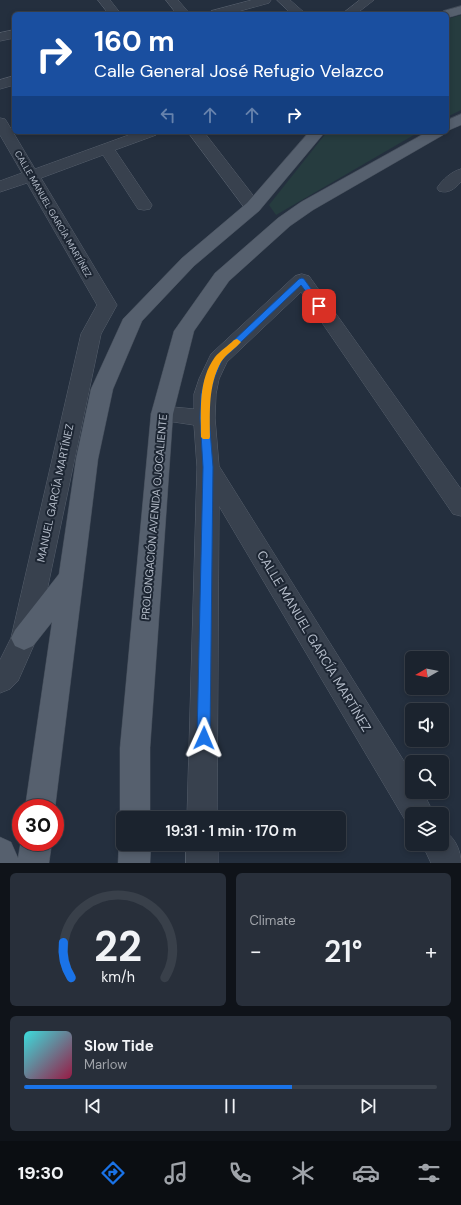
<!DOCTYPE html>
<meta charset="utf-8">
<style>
:root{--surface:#1b232e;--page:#282f3a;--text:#f1f3f6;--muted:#a0a4aa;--line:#39404a;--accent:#1a73e8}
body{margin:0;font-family:"DM Sans",sans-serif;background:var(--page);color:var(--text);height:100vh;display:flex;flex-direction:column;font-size:15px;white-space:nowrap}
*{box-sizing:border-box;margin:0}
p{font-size:13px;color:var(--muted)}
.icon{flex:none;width:22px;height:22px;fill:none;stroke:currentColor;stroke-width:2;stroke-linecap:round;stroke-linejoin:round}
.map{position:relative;height:863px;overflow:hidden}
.drawer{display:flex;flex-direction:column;gap:10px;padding:10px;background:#0f1319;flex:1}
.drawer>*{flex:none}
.guide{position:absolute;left:12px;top:12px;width:437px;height:122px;border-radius:6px;box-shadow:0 2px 6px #0003,0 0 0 1px var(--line);background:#1a4fa0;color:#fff;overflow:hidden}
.needle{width:26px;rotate:261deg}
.buttons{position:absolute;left:405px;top:651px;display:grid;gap:8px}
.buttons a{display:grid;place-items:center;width:44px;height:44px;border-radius:6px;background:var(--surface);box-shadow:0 2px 6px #0003,0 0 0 1px var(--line);font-size:20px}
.speed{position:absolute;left:12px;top:799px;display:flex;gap:8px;font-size:20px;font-weight:700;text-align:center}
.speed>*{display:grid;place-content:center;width:52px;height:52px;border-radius:50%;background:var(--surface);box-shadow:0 2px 6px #0003,0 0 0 1px var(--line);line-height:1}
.speed .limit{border:6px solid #d22;background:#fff;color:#111}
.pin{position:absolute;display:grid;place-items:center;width:34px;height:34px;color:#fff;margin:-17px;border-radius:8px;box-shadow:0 2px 6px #0006}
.me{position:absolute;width:44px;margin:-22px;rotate:1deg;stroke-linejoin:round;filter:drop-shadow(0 0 3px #0008)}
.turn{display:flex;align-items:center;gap:14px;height:84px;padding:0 16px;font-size:18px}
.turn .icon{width:52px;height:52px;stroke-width:2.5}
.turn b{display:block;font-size:28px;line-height:34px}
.lanes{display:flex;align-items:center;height:38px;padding:0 16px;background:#0003;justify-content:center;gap:20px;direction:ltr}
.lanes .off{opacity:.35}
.big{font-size:30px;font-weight:600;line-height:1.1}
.drawer .widget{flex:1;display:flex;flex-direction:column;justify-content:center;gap:6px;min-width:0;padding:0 14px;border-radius:6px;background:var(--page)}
.drawer .dial{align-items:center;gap:0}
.dial svg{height:104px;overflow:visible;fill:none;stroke:var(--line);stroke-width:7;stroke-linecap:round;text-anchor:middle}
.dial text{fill:var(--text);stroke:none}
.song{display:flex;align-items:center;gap:12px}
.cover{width:48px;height:48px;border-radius:6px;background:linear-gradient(135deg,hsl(180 70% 55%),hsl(340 70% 35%))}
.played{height:4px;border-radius:2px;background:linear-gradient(90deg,var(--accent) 65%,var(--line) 65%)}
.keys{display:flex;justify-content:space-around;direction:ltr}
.heat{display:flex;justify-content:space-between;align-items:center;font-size:22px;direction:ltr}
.drawer .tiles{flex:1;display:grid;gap:10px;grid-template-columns:1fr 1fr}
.widget:last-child{grid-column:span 2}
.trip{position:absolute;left:116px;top:811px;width:230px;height:40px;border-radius:6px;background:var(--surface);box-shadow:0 2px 6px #0003,0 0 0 1px var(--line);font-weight:600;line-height:40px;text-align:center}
.dock{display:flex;height:64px;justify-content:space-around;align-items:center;background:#0b0e12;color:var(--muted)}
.dock .icon{width:28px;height:28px}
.dock .active{color:var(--accent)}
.dock b{font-size:18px;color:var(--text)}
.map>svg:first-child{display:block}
.green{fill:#263c3f}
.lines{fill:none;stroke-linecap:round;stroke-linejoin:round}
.minor-casing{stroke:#565f6c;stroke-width:1}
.major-casing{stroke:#414a57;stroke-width:1}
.minor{fill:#38414e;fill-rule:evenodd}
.major{fill:#56606e;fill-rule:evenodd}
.route{fill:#1a73e8;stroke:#114b97}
.slow{fill:#f59e0b}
.labels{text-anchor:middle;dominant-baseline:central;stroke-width:4;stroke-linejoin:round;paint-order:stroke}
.far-street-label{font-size:9px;fill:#b4bcc9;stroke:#1d2633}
.street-label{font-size:11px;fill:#b4bcc9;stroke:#1d2633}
.near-street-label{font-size:13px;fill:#b4bcc9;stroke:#1d2633}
</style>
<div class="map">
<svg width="461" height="863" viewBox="0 0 461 863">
<rect width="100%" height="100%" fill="#242f3e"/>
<g class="green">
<polygon points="461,15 461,110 447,117 447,19"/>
<polygon points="327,132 419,132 276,215 269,205"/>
</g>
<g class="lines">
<defs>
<g id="minor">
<polygon points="98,0 110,0 121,14 109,14"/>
<polygon points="166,0 178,0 190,14 177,14"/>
<polygon points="252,0 271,0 269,3 229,14 209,14 211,11"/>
<polygon points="277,0 290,0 306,14 292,14"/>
<polygon points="360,0 374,0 356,14 342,14"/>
<polygon points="14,30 14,38 0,41 0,33"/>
<polygon points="14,76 14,85 0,89 0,80"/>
<polygon points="0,118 5,119 7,122 35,169 137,132 159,132 156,135 115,150 152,205 150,209 144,210 138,209 103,155 41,178 117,305 101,334 37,638 18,681 10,689 0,693 0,660 11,638 81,334 97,305 27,183 0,192 0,181 22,173 0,135"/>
<polygon points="188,132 204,132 259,203 261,207 259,211 253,212 247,211"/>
<path d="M461,169V182C454,189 449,194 439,191L437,188C442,180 452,171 461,169Z"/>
<polygon points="302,274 309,276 461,489 461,516 453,514 301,292 227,362 219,379 216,394 215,418 219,466 412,774 412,792 423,792 434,814 412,814 412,827 408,825 219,506 217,818 187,818 197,467 194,425 154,419 151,414 154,409 162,406 194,409 194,394 199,379 211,354 295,276"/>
<path d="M442,830C454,835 461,850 461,863H431L422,844H442Z"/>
<rect x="186" y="844" width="32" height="19"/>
</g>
<g id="major">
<polygon points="461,6 461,14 447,18 447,14 441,14 443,11"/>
<polygon points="461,114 461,125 447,131 447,120"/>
<polygon points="309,132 325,132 259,211 194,266 142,321 113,389 98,459 55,808 25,808 52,622 33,646 24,650 15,646 11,638 15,630 59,574 76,459 91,389 123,319 182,258 247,203"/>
<polygon points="427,132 446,132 443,135 313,210 290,226 229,281 194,331 173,414 150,748 150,818 123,818 123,826 120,818 120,748 151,414 174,331 215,273 278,218 301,202"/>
<polygon points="123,835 123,844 151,844 150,863 118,863 119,844"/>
<polygon points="0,837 11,842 18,858 21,840 21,842 52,842 49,863 0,863"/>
</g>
</defs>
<use href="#minor" class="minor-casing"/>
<use href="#major" class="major-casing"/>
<use href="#minor" class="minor"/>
<use href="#major" class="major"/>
</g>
<polygon class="route" points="302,278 304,279 322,304 322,307 317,307 301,285 222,360 214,379 210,394 209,418 213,467 210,738 208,742 204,744 199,742 197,738 203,467 200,418 201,394 205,379 216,357 299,279"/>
<path class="slow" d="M237,339L241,342C235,349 226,354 221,362C208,386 210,411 210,437L209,439H203L201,437C201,410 198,380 215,357C220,351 228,346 234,340Z"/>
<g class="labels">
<g class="far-street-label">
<text transform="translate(53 214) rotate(60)">CALLE MANUEL GARCÍA MARTÍNEZ</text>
</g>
<g class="street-label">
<text transform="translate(55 493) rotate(-78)">MANUEL GARCÍA MARTÍNEZ</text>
<text transform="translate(154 517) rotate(-85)">PROLONGACIÓN AVENIDA OJOCALIENTE</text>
</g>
<g class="near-street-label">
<text transform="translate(314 641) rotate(59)">CALLE MANUEL GARCÍA MARTÍNEZ</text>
</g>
</g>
</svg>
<div class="buttons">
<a><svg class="needle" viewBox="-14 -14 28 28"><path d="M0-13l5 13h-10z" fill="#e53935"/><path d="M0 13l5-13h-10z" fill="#a0a4aa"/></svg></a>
<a><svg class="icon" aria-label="sound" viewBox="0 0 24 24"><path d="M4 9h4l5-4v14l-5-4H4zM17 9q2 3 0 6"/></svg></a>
<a><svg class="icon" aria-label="search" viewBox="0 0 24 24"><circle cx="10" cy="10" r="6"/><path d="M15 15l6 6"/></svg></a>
<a><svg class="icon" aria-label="layers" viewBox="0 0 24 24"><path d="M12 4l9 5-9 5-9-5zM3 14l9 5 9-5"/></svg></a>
</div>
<div class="speed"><div class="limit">30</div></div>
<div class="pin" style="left:319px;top:306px;background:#d93025"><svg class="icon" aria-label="arrive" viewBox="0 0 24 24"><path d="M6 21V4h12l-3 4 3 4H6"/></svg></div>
<svg class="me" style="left:204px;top:738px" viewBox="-20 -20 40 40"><path d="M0-17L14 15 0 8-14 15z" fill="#1a73e8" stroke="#fff" stroke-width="4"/></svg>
<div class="trip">19:31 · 1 min · 170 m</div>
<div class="guide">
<div class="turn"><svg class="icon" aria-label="right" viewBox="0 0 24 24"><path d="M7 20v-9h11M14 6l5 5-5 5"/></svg><div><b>160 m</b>Calle General José Refugio Velazco</div></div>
<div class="lanes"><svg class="icon off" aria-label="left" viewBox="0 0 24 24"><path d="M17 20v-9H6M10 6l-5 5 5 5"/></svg><svg class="icon off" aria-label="ahead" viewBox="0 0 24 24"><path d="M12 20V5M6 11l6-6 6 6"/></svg><svg class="icon off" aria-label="ahead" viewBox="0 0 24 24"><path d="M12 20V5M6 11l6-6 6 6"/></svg><svg class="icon" aria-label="right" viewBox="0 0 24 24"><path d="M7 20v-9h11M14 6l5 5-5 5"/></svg></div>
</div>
</div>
<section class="drawer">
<div class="tiles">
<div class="widget dial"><svg viewBox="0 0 100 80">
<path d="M14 69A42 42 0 1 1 86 69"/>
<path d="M14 69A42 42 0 0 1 8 42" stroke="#1a73e8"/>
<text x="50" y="56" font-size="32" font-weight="700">22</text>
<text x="50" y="72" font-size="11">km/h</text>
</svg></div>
<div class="widget"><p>Climate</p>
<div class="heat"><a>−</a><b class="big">21°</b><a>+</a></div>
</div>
<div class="widget">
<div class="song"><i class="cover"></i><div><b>Slow Tide</b><p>Marlow</p></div></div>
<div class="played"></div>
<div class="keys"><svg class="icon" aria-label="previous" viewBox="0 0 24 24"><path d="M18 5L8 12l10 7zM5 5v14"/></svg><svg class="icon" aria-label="pause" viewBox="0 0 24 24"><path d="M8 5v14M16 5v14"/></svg><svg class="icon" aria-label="next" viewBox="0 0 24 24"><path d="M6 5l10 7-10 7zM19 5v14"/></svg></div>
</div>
</div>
</section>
<nav class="dock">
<b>19:30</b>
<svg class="icon active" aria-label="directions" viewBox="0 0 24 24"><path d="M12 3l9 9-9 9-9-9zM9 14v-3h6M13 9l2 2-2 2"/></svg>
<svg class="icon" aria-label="music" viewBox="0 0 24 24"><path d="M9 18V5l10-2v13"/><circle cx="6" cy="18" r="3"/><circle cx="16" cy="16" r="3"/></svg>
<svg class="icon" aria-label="phone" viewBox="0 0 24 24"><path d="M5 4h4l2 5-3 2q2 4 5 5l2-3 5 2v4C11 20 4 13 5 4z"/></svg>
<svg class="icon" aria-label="climate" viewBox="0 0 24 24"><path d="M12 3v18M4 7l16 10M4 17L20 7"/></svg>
<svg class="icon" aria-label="car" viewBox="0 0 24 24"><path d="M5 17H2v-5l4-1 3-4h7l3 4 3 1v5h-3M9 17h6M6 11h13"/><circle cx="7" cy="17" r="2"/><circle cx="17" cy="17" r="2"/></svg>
<svg class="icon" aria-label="filters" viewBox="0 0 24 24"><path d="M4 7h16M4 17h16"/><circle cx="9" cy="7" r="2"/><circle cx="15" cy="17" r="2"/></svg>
</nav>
